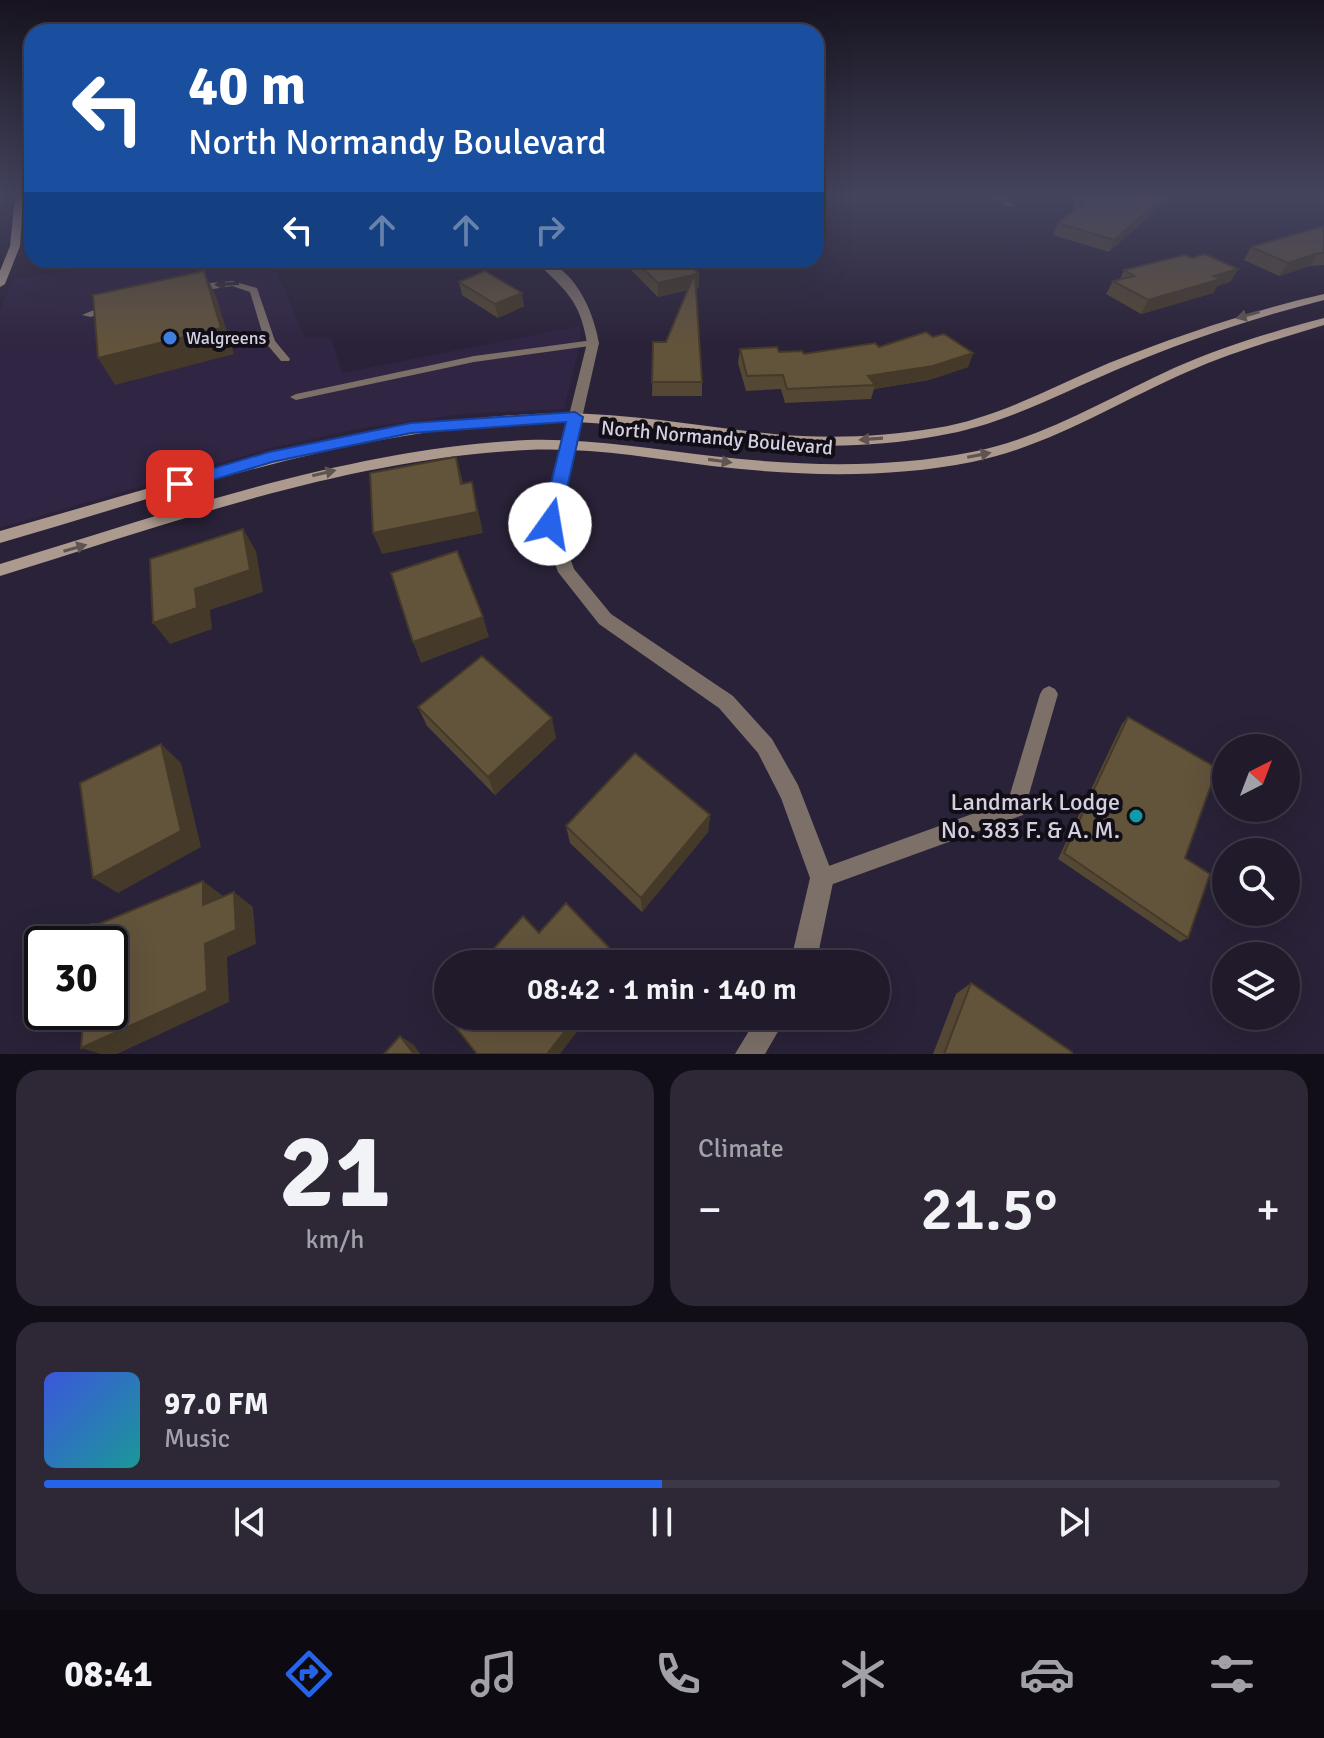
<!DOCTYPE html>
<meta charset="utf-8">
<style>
:root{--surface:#201a2a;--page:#2d2736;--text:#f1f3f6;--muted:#a2a1a8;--line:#3d3847;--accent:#2563eb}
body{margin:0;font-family:Signika,sans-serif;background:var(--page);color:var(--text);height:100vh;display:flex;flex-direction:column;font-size:30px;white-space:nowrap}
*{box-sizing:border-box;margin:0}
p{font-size:26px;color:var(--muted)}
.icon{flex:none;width:44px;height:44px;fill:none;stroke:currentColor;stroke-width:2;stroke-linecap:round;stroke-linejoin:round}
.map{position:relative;height:1054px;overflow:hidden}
.side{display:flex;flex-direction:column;gap:16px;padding:16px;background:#120e17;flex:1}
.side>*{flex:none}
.banner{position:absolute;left:24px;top:24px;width:800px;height:244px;border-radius:24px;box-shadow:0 8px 32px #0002,0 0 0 2px var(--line);background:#1a4fa0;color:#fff;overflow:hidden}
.needle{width:52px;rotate:42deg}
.buttons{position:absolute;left:1212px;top:734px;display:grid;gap:16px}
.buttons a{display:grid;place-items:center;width:88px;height:88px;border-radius:50%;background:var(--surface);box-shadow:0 8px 32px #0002,0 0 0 2px var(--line);font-size:40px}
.speed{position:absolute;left:24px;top:926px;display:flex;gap:16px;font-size:40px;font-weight:700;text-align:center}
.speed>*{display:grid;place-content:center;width:104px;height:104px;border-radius:50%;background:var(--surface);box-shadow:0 8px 32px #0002,0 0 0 2px var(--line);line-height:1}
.speed .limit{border:4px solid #111;border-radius:12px;background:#fff;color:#111}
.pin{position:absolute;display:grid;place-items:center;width:68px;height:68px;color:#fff;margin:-34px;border-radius:16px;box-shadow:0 4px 12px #0006}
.me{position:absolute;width:88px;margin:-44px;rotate:13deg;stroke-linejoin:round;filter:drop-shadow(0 0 6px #0008)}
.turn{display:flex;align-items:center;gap:28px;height:168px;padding:0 32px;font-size:36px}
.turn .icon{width:104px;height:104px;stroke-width:2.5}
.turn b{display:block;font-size:56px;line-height:68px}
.lanes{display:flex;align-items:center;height:76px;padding:0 32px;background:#0003;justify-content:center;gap:40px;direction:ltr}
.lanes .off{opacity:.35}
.big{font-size:60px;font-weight:600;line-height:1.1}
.side .tile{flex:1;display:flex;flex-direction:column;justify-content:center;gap:12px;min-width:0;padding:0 28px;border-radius:24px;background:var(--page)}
.side .dial{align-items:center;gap:0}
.dial b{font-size:104px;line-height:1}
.song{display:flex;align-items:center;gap:24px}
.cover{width:96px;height:96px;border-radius:12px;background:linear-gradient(135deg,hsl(230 70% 55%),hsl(180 70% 35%))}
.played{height:8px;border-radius:4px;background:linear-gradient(90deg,var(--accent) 50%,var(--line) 50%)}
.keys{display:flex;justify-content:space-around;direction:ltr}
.heat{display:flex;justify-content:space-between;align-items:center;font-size:44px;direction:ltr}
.side .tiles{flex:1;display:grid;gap:16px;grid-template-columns:1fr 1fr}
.tile:last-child{grid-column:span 2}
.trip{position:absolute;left:434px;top:950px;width:456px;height:80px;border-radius:40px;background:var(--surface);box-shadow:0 8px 32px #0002,0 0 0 2px var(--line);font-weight:600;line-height:80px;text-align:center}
.menu{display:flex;height:128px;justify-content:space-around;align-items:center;background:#0d0a11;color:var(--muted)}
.menu .icon{width:56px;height:56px}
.menu .selected{color:var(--accent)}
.menu b{font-size:36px;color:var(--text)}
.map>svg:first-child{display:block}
.built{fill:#302542}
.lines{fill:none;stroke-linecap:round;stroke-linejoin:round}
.lane{fill:#7c7069;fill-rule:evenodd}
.street{fill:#7c7069;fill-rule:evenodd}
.secondary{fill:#ad9a8e;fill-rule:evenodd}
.wall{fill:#544733}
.shaded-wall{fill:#453a29}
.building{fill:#62533b;stroke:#453a29;stroke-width:2}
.oneway{fill:#363034}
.oneway2{fill:#5f5452}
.route{fill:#2563eb;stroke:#184099;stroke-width:2}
.shop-dot{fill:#3f7fe0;stroke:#110e17;stroke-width:3}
.culture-dot{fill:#0f9aa8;stroke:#110e17;stroke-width:3}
.labels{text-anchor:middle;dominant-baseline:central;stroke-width:8;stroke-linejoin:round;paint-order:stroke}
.far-poi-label{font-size:18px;fill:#d5d0df;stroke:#110e17;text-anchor:start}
.street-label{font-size:20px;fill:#d5d0df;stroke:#110e17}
.near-poi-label{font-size:24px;fill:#d5d0df;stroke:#110e17;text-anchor:end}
</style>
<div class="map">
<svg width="1324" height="1054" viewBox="0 0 1324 1054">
<rect width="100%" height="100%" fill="#2a2238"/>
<polygon class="built" points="133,260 273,264 305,338 331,338 342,373 580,326 580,344 564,409 462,414 357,429 271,448 0,528 0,309 14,279"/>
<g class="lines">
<g class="lane">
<polygon points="232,281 257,288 275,341 290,359 289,361 281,361 265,342 250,292 232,286 194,292 189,289 210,283"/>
<polygon points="108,304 116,306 91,317 82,315"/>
<polygon points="593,340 598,343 597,345 474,362 296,400 290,397 296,394 474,356"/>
<polygon points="1049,686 1055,689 1058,694 1023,815 822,888 815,885 812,878 815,871 1008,801 1040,694 1043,689"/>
</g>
<g class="street">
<polygon points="995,198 1005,198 1015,205 1007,207"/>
<polygon points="32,200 32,206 21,208 16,205"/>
<path d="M534,260C572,260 594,311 599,343L558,524L574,569L611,614L733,696L772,739L798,785L834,878L816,964H790L810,878L781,798L758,753L719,708L599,624L558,572L542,524L587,343C580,299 564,289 534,260Z"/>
<polygon points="758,1016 787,1016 765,1054 735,1054"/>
</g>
<g class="secondary">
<polygon points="15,198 23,198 20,246 5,284 0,287 0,271 10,246"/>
<path d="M1324,294V300C1253,318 1184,341 1116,370C1057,395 1001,426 937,436C883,446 827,448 773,443C693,435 614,419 534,422C350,430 175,492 0,543V531C175,482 350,422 534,414C614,410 693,426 773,434C827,439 883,437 936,428C998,418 1052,387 1109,363C1179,335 1250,311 1324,294Z"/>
<path d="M1324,318V325C1278,339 1232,352 1187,372C1116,403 1050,446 972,462C887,479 797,476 712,466C651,458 589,447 527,450C345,459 172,523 0,576V564C172,512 346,449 527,440C589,438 651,449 712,456C797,466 887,469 972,452C1044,438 1108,398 1174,368C1222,347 1274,331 1324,318Z"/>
</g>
</g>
<g class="wall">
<polygon points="1072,198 1167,198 1165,202 1109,252 1053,235 1058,223 1075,210"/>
<polygon points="1324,226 1324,265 1310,266 1279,276 1244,260 1251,247"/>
<polygon points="1192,258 1238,269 1230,282 1217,286 1213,293 1141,314 1106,294 1113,281 1120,279 1124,270"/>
<polygon points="605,260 684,260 699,287 696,288 702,382 702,396 652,396 653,342 666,342 688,290 658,297 628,267 620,270"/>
<polygon points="459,282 524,306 498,318 462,295"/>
<polygon points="933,337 973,353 968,367 929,380 874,389 871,399 785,403 781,389 746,391 738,363 740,349 804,354 879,347"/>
<polygon points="418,707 556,738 495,795 427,726"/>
<polygon points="1128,717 1185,858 1188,938 1180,942 1058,859 1122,724"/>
<polygon points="710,815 708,832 642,912 570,843 566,826"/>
<polygon points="971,983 1072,1054 933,1054 956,994"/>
</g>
<g class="shaded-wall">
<polygon points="1162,198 1167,198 1165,202 1109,252 1114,240"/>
<polygon points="1318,253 1310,266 1279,276 1288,263"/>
<polygon points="620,260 628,260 628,267 620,270"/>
<polygon points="1238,269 1230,282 1217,286 1213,293 1141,314 1148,300 1214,276"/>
<polygon points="204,271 216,296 234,354 115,385 98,358"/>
<polygon points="699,274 699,287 695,288 695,275"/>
<polygon points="694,275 693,288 658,297 658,283"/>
<polygon points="522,293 524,306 498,318 495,304"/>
<polygon points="973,353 968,367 929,380 874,389 875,385 868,376"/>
<polygon points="456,457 462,478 467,506 461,484"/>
<polygon points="472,482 483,533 382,554 373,533"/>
<polygon points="243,529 256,551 263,592 210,610 212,629 170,644 153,623 195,589"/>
<polygon points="483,617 489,637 421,663 413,642"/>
<polygon points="552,718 556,738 495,795 488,777"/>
<polygon points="161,744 181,763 201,847 118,893 93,878"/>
<polygon points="710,815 708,832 642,912 641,898"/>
<polygon points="203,881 223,896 203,905"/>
<polygon points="234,892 253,907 256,944 227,957 229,1002 117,1054 101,1054 81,1048 205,944"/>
<polygon points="577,1016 589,1016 560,1054 547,1054"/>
<polygon points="400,1036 414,1045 420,1054 414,1054"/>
</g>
<g class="building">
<polygon points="1080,198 1162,198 1114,240 1058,223 1082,205"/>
<polygon points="1324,226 1324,253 1318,253 1288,263 1251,247"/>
<polygon points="1205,254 1238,269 1214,276 1221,279 1148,300 1113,281 1134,276 1124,270 1185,255 1192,258"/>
<polygon points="634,260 684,260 699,274 695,275 702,382 652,382 653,342 666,342 694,275 658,283"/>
<polygon points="204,271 221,328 98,358 93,295"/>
<polygon points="485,271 522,293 495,304 459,282"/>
<polygon points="926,332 933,337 944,334 973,353 933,366 868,376 875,385 787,389 783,375 747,376 740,349 777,347 779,352 802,351 804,354 875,343 879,347"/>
<polygon points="456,457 461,484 472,482 477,512 373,533 370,473"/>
<polygon points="243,529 250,570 195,589 197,608 153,623 150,559"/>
<polygon points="457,551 483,617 413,642 391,573"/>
<polygon points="482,656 552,718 488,777 418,707"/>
<polygon points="1128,717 1217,768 1185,858 1210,874 1188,938 1064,853"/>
<polygon points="161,744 181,831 93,878 80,783"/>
<polygon points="635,753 710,815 641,898 566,826"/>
<polygon points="203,881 203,905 234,892 236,930 205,944 207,991 81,1048 84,1012 110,1012 110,944 89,944 91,924 99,924"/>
<polygon points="566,903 621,960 618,964 500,964 490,953 523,916 539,933"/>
<polygon points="971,983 1072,1052 1072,1054 944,1054"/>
<polygon points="462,1016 577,1016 547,1054 477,1054 454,1025"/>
<polygon points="400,1036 414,1054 384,1054"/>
</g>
<defs><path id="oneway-solid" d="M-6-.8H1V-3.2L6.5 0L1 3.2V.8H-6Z" transform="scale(2)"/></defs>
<use class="oneway" href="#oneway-solid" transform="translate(227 284) rotate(177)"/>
<g class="oneway2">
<use href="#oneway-solid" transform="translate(1248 315) rotate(164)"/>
<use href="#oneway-solid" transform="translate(871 439) rotate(176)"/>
<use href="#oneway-solid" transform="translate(979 455) rotate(-11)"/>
<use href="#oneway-solid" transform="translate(720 461) rotate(8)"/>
<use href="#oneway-solid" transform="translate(324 473) rotate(-13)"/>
<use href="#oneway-solid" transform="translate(75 548) rotate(-16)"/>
</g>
<linearGradient id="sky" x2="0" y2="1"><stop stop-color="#17131f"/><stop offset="0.57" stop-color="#44445e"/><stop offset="1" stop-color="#44445e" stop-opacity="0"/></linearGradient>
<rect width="1324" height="346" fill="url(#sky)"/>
<polygon class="route" points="575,412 583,417 559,524 550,530 541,524 566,422 411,433 272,462 180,490 172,484 174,480 269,452 411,423"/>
<circle class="shop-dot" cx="170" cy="338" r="8"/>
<circle class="culture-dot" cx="1136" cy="816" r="8"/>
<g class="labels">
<g class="far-poi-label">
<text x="186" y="338">Walgreens</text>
</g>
<g class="street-label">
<text transform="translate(717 438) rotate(5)">North Normandy Boulevard</text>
</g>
<g class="near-poi-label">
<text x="1120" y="802">Landmark Lodge<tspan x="1120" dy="28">No. 383 F. &amp; A. M.</tspan></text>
</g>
</g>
</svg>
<div class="buttons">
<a><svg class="needle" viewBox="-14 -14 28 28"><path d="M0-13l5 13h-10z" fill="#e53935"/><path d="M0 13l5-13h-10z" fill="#a2a1a8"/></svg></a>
<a><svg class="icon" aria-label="search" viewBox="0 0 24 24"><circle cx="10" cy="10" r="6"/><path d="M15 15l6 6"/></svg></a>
<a><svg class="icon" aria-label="layers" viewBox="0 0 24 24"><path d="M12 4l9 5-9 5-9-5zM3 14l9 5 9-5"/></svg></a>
</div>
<div class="speed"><div class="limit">30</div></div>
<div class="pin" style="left:180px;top:484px;background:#d93025"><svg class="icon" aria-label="arrive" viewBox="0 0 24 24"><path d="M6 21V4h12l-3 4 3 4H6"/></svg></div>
<svg class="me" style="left:550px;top:524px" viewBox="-20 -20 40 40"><circle r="19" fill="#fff"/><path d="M0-13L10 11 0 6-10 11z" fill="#2563eb"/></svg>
<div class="trip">08:42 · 1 min · 140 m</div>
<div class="banner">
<div class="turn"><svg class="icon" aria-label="left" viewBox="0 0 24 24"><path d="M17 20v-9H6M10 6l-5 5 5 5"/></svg><div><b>40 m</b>North Normandy Boulevard</div></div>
<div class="lanes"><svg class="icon" aria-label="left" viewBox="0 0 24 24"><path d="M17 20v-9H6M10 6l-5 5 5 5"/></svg><svg class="icon off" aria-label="ahead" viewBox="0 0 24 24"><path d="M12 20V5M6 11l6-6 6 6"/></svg><svg class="icon off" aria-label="ahead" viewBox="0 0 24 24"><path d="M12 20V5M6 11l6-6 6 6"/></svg><svg class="icon off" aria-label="right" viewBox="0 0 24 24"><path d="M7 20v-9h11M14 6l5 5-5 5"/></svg></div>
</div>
</div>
<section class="side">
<div class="tiles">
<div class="tile dial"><b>21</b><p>km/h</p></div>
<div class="tile"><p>Climate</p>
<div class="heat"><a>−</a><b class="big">21.5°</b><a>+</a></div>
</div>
<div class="tile">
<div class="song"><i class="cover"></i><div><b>97.0 FM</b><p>Music</p></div></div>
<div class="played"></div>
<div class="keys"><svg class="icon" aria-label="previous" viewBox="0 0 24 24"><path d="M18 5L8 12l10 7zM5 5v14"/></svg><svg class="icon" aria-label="pause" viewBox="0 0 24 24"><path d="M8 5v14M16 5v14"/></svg><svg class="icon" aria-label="next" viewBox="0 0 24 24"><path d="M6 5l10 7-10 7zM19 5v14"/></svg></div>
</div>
</div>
</section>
<nav class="menu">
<b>08:41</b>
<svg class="icon selected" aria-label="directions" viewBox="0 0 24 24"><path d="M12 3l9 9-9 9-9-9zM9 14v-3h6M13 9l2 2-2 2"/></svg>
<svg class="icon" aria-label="music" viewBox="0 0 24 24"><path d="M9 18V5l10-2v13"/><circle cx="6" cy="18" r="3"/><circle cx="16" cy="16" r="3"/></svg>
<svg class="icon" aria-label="phone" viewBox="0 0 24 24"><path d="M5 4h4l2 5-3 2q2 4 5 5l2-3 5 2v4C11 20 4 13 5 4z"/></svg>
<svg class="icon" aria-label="climate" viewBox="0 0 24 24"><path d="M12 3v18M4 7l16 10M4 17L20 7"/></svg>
<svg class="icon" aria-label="car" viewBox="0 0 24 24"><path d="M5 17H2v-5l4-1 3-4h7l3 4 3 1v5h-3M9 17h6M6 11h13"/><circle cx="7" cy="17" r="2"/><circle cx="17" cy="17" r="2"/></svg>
<svg class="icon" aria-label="filters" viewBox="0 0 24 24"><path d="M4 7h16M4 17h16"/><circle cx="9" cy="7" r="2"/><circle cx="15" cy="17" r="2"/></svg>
</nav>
